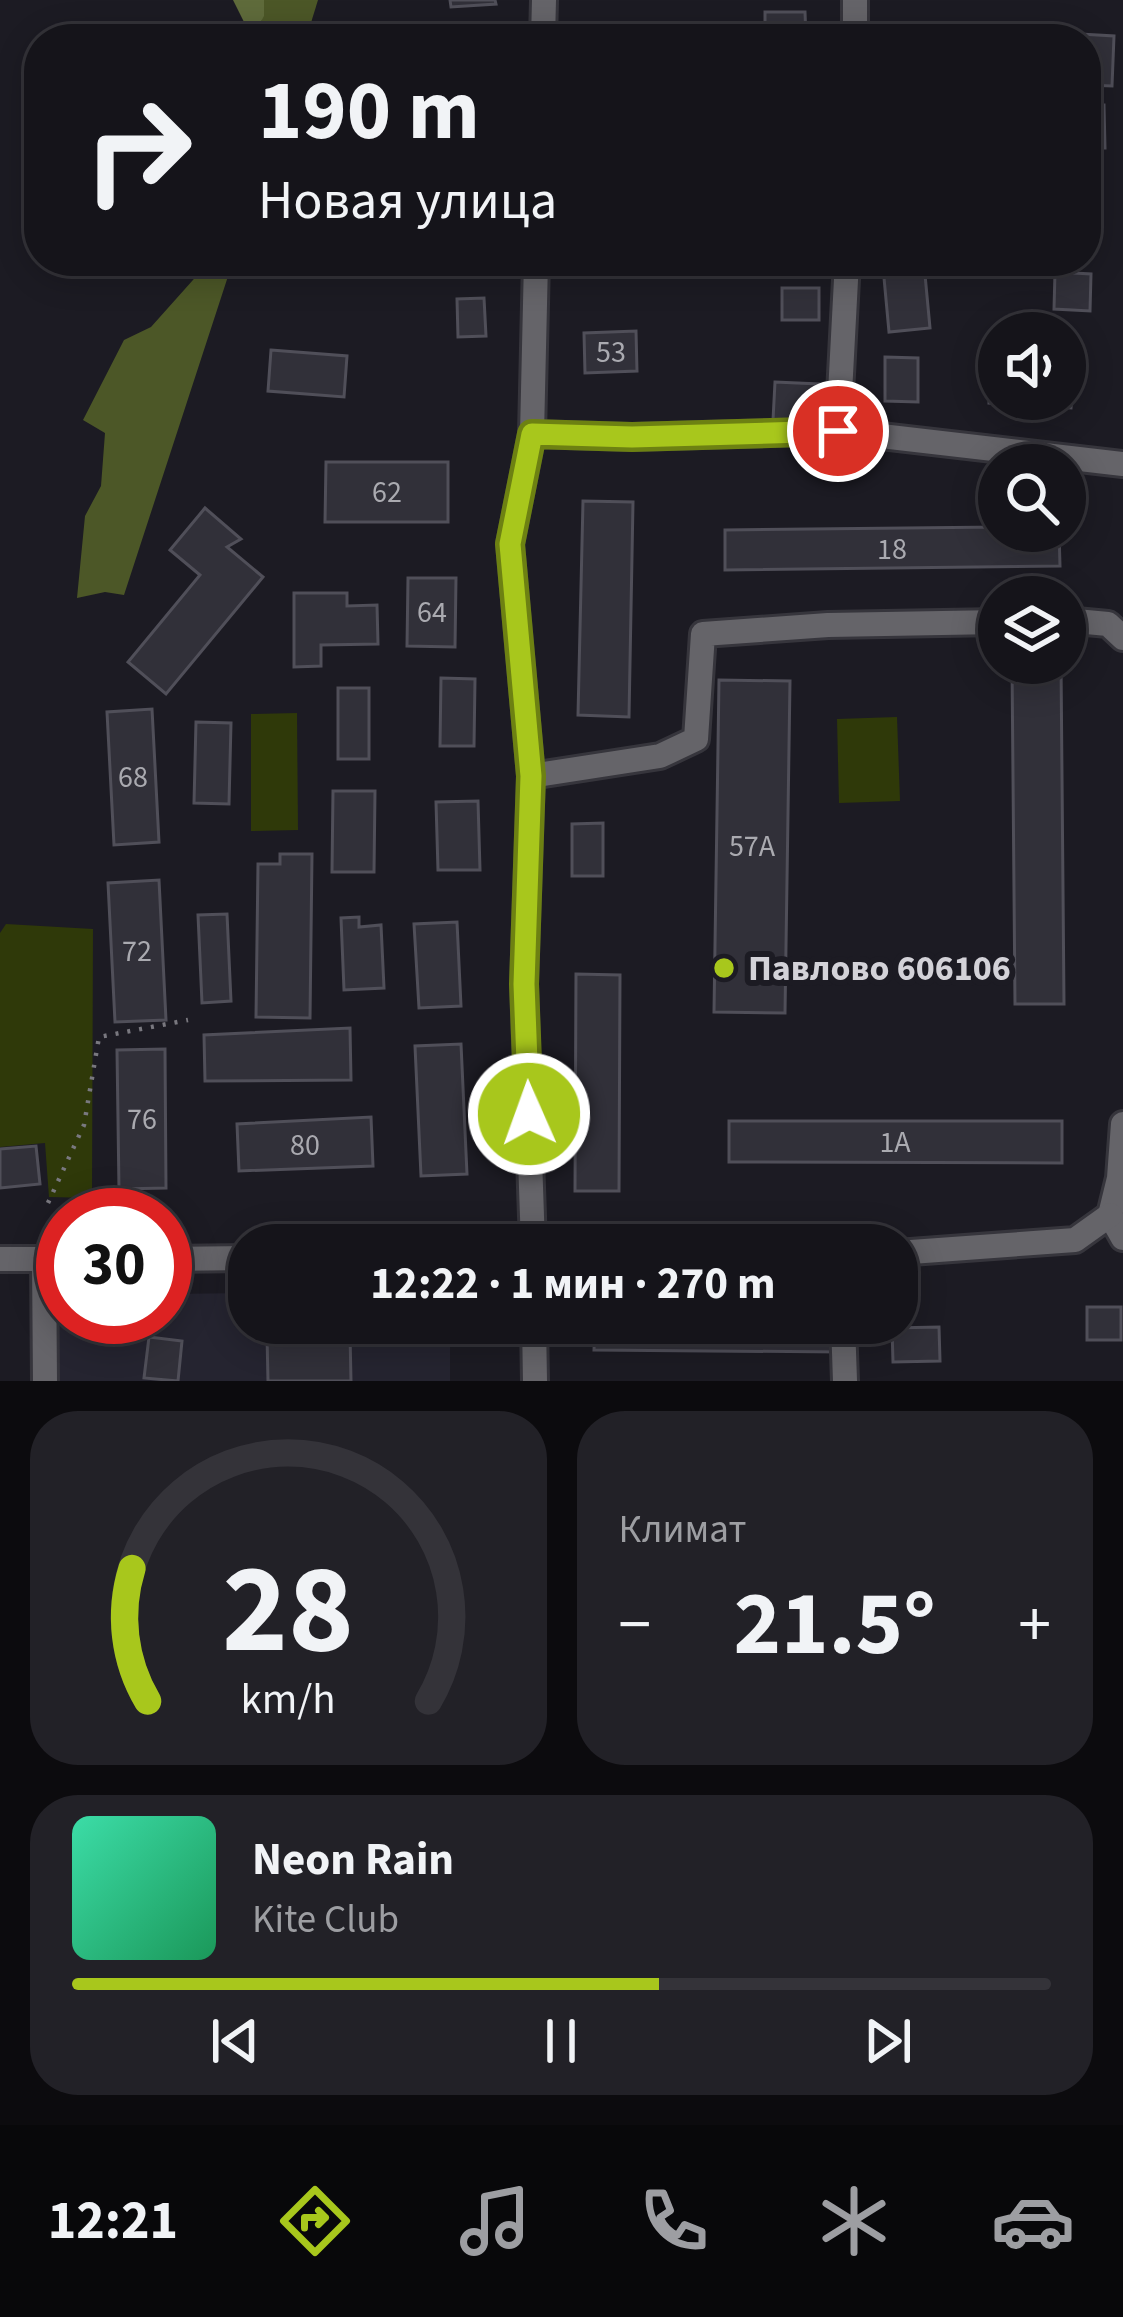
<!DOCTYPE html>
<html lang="ru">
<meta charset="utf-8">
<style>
:root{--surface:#15141a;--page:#222127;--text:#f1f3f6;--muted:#9d9ea2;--line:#343339;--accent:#a8c71c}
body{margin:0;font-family:"Source Sans 3",sans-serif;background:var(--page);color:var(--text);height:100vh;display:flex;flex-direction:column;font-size:45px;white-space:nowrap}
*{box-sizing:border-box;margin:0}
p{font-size:39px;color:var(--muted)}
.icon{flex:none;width:66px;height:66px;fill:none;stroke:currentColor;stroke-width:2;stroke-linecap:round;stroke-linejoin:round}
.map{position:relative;height:1381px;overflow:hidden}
.drawer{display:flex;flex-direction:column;gap:30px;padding:30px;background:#0c0b0e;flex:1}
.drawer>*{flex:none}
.hud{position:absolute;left:24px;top:24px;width:1077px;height:252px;border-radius:48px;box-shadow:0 6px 30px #0003,0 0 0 3px var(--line);background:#15141a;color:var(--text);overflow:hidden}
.tools{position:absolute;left:978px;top:312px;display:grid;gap:24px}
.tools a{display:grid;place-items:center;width:108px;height:108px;border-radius:50%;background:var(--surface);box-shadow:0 6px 30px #0003,0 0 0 3px var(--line);font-size:60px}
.speed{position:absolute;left:36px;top:1188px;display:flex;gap:24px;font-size:60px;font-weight:700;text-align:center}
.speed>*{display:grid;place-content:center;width:156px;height:156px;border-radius:50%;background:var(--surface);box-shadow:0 6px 30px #0003,0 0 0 3px var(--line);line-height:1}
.speed .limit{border:18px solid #d22;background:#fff;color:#111}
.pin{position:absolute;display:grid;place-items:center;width:102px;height:102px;color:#fff;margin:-51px;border:6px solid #fff;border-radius:50%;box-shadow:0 3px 12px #0007}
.me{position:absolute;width:132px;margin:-66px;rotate:358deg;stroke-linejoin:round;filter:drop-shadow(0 0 9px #0008)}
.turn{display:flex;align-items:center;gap:42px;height:252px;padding:0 36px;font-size:54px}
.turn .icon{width:156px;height:156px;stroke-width:2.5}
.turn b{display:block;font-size:84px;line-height:102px}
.big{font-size:90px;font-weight:700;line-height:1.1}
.drawer .card{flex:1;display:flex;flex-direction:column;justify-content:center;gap:18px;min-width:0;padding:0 42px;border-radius:48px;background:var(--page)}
.drawer .dial{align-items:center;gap:0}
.dial svg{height:312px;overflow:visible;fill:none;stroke:var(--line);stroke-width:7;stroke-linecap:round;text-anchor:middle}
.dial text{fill:var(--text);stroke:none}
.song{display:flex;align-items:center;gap:36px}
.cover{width:144px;height:144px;border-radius:18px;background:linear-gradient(135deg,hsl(160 70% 55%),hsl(150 70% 35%))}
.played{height:12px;border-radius:6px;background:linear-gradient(90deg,var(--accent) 60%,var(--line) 60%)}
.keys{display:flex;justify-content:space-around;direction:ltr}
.heat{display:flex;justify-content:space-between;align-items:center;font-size:66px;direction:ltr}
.drawer .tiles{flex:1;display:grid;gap:30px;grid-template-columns:1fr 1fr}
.card:last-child{grid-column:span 2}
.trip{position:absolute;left:228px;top:1224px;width:690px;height:120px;border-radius:48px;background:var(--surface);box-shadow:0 6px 30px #0003,0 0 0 3px var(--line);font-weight:700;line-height:120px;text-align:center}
.tabs{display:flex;height:192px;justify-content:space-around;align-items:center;background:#08080a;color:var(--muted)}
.tabs .icon{width:84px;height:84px}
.tabs .selected{color:var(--accent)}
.tabs b{font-size:54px;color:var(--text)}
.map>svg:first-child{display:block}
.built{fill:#252430}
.green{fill:#2f3909}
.forest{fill:#4c5727}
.water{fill:#5f6b3b}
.building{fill:#313039;stroke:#504f59;stroke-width:3}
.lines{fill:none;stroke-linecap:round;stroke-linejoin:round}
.minor-casing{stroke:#36353c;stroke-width:30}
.path{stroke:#79787f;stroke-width:4.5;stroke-dasharray:3 9;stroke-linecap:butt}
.minor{stroke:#656469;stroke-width:24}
.route-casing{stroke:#6d8112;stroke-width:30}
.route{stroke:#a8c71c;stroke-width:21}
.poi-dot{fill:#a8c71c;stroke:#1c1b23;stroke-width:4.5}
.labels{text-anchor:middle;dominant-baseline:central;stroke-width:12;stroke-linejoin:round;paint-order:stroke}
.number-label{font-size:30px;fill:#aaaab0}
.poi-label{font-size:36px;font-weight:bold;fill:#d3d2d8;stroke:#1c1b23;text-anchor:start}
</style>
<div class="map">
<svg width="1123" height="1381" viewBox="0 0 1123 1381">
<rect width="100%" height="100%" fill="#1c1b23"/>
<polygon class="built" points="249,1293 249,1323 450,1323 450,1381 54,1381 54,1294 63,1294 63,1317 165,1317 165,1294"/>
<g class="green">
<polygon points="297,713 298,830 251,831 251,714"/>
<polygon points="897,717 900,801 839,803 837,719"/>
<polygon points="6,924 93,929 92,1198 49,1197 45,1143 0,1147 0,933"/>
</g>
<g class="forest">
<polygon points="264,0 318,0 306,39 259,39"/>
<polygon points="199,261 233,261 124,595 105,592 77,598 85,516 101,486 105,433 83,420 124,340 151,327 201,271"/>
</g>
<polygon class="water" points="233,0 264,0 264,16 252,38"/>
<g class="building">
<polygon points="450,0 495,0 496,4 451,7"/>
<polygon points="765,12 805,12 806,39 765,39"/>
<polygon points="940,34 940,39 899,39 899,35"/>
<polygon points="1080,34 1114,36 1112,86 1086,85 1086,39 1079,39"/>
<polygon points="1086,105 1104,105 1105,148 1086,148"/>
<polygon points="1086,191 1101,191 1099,238 1086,237"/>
<polygon points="924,264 930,328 889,332 883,267"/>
<polygon points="1055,272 1091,274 1090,311 1054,309"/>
<rect x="782" y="288" width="37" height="32"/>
<polygon points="484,298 486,336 458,337 457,299"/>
<polygon points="636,331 637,371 585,373 584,333"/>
<polygon points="271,350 347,356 344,397 268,391"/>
<polygon points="885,357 918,358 918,402 885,401"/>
<polygon points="991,360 999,360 999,399 1065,399 1065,364 1074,364 1071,408 989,403"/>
<polygon points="775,382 819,384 817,422 773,420"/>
<polygon points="326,462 448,462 448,522 325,522"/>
<polygon points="583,501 633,502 629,717 578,715"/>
<polygon points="205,508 241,539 227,547 263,577 166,694 128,662 200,575 170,550"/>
<polygon points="999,527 999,531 1059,531 1060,566 725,570 725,530"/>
<polygon points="408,578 456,578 455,647 407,646"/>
<polygon points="294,593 347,593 347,606 377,605 378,644 321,645 321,666 294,667"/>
<polygon points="1012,663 1061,663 1064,1004 1015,1004"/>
<polygon points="441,678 475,679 474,746 440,746"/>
<polygon points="719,680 790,681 785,1013 714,1012"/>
<rect x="338" y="688" width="31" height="71"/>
<polygon points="152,709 159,842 114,845 107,712"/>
<polygon points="196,722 231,723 229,804 194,803"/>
<polygon points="333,791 375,791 374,872 332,872"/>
<polygon points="478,801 480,870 438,870 436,802"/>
<polygon points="603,823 603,876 572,876 572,824"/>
<polygon points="280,854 312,854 310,1018 256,1017 258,864 280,864"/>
<polygon points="159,880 166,1020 115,1022 108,883"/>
<polygon points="227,914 231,1001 202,1003 198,915"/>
<polygon points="359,917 359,927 381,925 384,988 344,990 341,918"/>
<polygon points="457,922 461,1006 419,1008 414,924"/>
<polygon points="576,974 620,975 619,1191 575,1191"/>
<polygon points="350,1028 351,1080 205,1081 204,1035"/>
<polygon points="461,1044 467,1174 421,1176 415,1046"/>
<polygon points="165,1049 166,1188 119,1189 117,1050"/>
<polygon points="371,1117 373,1166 239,1171 237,1124"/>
<polygon points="729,1121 1062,1121 1062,1163 729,1162"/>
<polygon points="36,1146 40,1184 0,1188 0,1149"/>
<rect x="1087" y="1307" width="34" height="33"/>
<polygon points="595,1323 841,1323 841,1352 594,1350"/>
<polygon points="939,1327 940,1361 893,1362 892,1328"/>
<polygon points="350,1334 351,1381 268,1381 267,1335"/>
<polygon points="149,1337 182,1341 178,1381 144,1378"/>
</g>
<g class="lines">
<defs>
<g id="minor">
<polyline points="855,0 855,39"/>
<polyline points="543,39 544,0"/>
<polyline points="838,431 847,261"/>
<polyline points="532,434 632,437 838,431 1123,464"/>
<polyline points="1065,620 1108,624 1123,638"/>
<polyline points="531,776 660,756 696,739 703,634 828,625 999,622"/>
<polyline points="1123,1124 1119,1178 1110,1215 1123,1238"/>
<polyline points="533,1245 524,984 531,776 510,544 532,434 536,261"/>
<polyline points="897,1253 1075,1240 1110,1215"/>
<polyline points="0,1259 63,1259"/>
<polyline points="44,1259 45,1381"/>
<polyline points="165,1259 249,1258"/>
<polyline points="534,1323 535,1381"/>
<polyline points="843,1323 845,1381"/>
</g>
</defs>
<use href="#minor" class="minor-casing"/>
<polyline class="path" points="48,1203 84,1125 99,1037 188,1020"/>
<use href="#minor" class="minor"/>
</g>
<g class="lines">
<defs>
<polyline id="route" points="529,1114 524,984 531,776 510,544 532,434 632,437 838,431"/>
</defs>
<use href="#route" class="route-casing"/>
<use href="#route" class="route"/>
</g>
<circle class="poi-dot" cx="724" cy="968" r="12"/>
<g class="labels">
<g class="number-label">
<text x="611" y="352">53</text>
<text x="387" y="492">62</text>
<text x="892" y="549">18</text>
<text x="432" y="612">64</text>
<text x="133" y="777">68</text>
<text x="752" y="846">57А</text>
<text x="137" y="951">72</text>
<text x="142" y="1119">76</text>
<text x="895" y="1142">1А</text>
<text x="305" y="1145">80</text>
</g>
<g class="poi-label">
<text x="748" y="968">Павлово 606106</text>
</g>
</g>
</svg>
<div class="tools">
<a><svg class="icon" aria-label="sound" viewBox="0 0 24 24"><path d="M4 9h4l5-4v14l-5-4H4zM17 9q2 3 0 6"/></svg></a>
<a><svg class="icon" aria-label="search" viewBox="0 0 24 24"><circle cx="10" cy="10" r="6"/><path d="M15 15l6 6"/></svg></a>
<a><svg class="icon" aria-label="layers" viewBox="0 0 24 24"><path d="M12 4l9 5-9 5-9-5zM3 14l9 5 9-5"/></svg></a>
</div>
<div class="speed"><div class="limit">30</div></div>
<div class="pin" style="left:838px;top:431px;background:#d93025"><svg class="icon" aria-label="arrive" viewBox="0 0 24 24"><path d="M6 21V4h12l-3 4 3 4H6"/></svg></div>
<svg class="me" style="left:529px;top:1114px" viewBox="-20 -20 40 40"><circle r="17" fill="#a8c71c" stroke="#fff" stroke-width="3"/><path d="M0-11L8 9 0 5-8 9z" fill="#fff"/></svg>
<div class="trip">12:22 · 1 мин · 270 m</div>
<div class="hud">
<div class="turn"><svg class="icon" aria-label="right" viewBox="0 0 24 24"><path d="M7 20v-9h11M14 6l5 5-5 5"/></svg><div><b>190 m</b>Новая улица</div></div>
</div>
</div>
<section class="drawer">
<div class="tiles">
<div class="card dial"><svg viewBox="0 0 100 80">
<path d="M14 69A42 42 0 1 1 86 69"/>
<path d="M14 69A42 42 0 0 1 10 35" stroke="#a8c71c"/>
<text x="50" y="56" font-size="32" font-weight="700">28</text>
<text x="50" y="72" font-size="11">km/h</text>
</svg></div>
<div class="card"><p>Климат</p>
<div class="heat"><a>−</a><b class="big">21.5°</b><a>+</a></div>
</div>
<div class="card">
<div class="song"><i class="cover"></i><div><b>Neon Rain</b><p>Kite Club</p></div></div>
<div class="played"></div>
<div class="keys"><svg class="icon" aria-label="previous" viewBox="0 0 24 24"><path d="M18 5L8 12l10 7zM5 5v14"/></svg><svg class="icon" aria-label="pause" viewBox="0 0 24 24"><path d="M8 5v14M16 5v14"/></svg><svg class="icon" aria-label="next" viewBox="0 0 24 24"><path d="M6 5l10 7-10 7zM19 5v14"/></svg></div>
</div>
</div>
</section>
<nav class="tabs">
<b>12:21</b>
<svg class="icon selected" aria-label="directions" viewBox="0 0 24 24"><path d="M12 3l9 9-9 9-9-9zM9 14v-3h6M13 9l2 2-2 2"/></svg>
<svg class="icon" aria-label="music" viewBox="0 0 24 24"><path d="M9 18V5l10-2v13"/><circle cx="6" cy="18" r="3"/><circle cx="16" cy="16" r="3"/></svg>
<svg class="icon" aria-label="phone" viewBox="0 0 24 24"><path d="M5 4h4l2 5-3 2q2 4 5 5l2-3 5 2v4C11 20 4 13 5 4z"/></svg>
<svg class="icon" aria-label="climate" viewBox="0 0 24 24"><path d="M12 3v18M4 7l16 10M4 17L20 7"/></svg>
<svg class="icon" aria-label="car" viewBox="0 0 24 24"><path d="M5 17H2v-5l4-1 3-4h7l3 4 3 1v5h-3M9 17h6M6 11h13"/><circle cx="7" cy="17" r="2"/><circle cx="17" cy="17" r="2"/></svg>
</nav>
